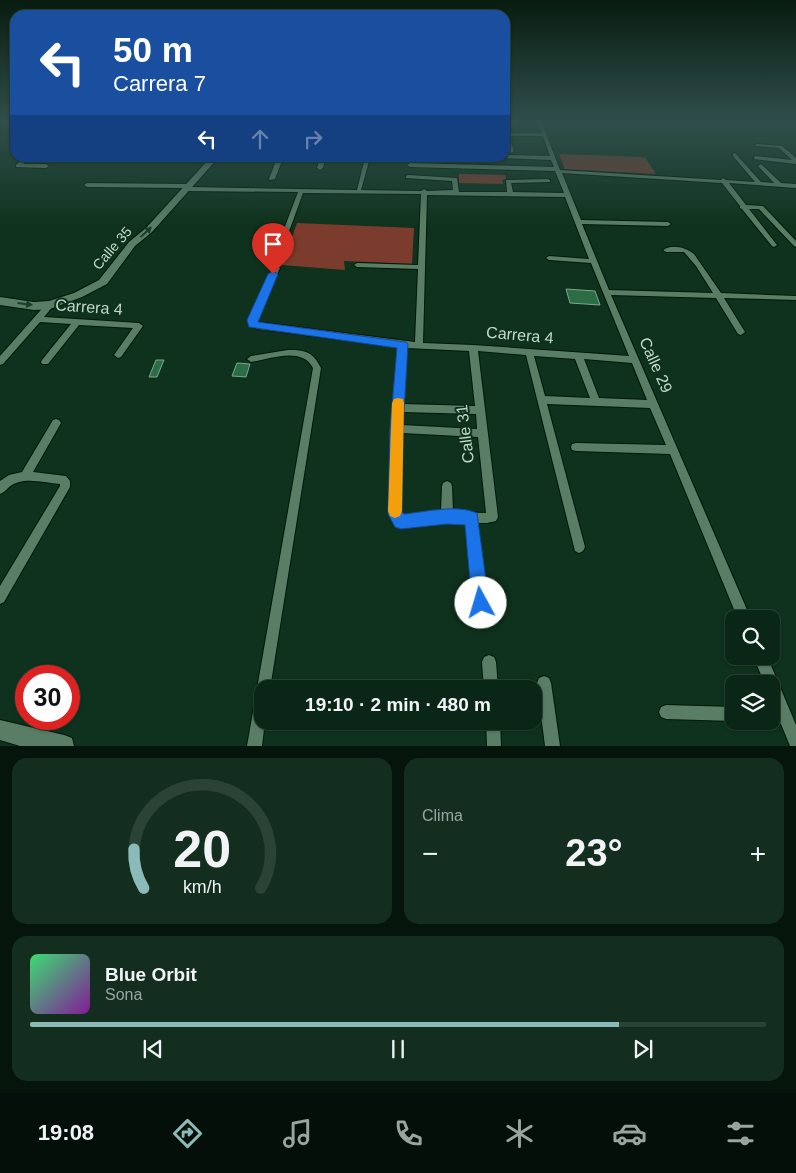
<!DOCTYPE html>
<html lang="es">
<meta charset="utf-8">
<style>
:root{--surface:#0a2616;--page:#132e1f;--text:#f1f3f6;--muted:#99a5a1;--line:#2a4335;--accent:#8bbbb9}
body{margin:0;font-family:Helvetica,sans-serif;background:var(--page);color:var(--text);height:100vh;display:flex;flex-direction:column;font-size:19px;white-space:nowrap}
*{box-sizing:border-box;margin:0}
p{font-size:16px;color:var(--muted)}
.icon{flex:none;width:28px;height:28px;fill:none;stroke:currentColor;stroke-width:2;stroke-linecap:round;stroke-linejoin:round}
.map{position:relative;height:746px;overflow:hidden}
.side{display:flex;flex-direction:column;gap:12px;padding:12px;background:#06150c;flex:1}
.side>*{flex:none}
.hud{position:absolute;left:10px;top:10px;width:500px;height:152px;border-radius:15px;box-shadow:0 1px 4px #0004,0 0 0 1px var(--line);background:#1a4fa0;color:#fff;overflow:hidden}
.buttons{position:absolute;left:725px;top:610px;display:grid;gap:10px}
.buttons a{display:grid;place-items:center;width:55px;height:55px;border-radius:10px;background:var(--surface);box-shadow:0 1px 4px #0004,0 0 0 1px var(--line);font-size:25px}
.speed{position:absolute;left:15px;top:665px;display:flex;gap:10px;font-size:25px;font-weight:700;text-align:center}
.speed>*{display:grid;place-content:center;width:65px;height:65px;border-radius:50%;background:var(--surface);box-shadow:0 1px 4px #0004,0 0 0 1px var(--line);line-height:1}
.speed .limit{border:8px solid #d22;background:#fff;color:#111}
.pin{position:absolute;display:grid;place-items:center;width:42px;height:42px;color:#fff;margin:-51px -21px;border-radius:50% 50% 50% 0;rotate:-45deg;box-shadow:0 0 5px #0007}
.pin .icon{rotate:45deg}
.me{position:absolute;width:55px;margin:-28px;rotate:354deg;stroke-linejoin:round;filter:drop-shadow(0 0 4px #0008)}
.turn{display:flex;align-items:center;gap:18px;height:105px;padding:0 20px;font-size:22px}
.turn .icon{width:65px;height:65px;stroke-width:2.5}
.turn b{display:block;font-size:35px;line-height:42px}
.lanes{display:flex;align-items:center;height:48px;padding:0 20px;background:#0003;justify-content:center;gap:25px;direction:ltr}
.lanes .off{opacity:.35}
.big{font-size:38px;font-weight:600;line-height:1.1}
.side .widget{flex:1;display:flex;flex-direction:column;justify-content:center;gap:8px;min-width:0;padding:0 18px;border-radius:15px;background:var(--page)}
.side .dial{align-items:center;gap:0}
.dial svg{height:130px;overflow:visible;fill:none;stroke:var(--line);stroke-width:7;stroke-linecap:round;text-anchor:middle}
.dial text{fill:var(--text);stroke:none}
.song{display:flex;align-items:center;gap:15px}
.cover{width:60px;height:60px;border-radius:8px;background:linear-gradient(135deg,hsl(140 70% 55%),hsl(290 70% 35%))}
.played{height:5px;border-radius:2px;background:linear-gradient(90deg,var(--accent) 80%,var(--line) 80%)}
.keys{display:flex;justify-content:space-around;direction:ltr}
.heat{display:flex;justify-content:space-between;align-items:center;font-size:28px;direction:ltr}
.side .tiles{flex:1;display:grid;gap:12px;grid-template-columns:1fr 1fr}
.widget:last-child{grid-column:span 2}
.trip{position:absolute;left:254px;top:680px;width:288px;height:50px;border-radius:15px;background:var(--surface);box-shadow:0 1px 4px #0004,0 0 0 1px var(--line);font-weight:600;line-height:50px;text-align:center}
.tab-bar{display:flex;height:80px;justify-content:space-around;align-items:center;background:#040f09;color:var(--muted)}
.tab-bar .icon{width:35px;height:35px}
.tab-bar .selected{color:var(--accent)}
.tab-bar b{font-size:22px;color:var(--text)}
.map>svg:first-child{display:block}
.green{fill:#7b3c2d}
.building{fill:#2b6d45;stroke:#80a68b}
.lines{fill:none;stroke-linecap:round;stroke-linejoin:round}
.street-casing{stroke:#001809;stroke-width:2}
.secondary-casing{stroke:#001809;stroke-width:2}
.street{fill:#5a7e65;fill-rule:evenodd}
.secondary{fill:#5a7e65;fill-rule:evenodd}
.oneway{fill:#193d28}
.route{fill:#1a73e8;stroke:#114b97}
.slow{fill:#f59e0b}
.labels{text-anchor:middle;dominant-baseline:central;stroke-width:4;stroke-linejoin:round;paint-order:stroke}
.far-street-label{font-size:14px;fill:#c5d8ca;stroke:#0e321d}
.street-label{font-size:16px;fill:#c5d8ca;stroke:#0e321d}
</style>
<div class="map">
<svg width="796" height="746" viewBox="0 0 796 746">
<rect width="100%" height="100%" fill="#0e321d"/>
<g class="green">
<polygon points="559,154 645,157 656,174 565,169"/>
<polygon points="459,174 505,175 506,179 502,180 503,184 459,183"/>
<polygon points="297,223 414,228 412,264 344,261 345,270 282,265"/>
</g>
<g class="building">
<polygon points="566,289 595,291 600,305 570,303"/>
<polygon points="156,360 164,360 157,377 149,377"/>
<polygon points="237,363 250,364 246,377 232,376"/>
</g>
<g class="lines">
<defs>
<g id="street">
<path d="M538,123H542L560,170L721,180L723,178L726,180L755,182L733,156V154L735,153L761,182L774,183L758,166L761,164L781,183L796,184V188L729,183L746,205L763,206L796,241V247L794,246L759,209H749L777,245L774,247L772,246L742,209L740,208V206L722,183L562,173L581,220L668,222L671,224L668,226L582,224L609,290L713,293L696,266L684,252H666L663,250C672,244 685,247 694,254L721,293L796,296V300L724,298L745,332L741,335L738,334L716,298L611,295L751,619H738L670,454L576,451L572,450L571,447L572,444L576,443L666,445L650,408L547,404L585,547L583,551L579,553L575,551L526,355L478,351L498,517L496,521L487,523H478L487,603L485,607L481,609L477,607L475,603L467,523L447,522L401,528L397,526L389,514L392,429L399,347L258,329L250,326L248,320L272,268L276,266L280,268L256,320L257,322L415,342L418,269L357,267L354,265L357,263L418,265L421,194L303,193L287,237L284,239L281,237L298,192L186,191L183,189L184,188L87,187L84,185L87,183L188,184L191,186L189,187L357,190L365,158H370L361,190L421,191L424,189L427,191L453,190L452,181L406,178V176L408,175L457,178L459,192H507L506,180L548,179L550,180V182L511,183L513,192L564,193L555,171L410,167L407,165L410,163L554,167L551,160L503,158H505V155L550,156L543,136H509L514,151L511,153L508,151L505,139V133H542ZM427,195L565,197L589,259L549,256L546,258L549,260L591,263L629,356L473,345L423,343ZM407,348L469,351L475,406L403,404ZM534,356L575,359L590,398L545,396ZM584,359L632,363L647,400L599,398ZM403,412L476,414L477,429L402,425ZM402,433L478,437L486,513L453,512L452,486L451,483L447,481L443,483L442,486L441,512L404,516L401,512Z"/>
<polygon points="757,144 782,146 796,158 796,164 754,159 754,157 756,156 792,160 779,148 755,146 755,145"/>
<polygon points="24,158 30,158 23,164 46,164 49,166 46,168 16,167 16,165"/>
<polygon points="242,158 247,158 243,162 240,160"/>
<polygon points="277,158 283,158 275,179 270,180 269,179"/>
<polygon points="320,158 325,158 323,168 320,170 317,168"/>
<polygon points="50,302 54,305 44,317 139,323 143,326 121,357 118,358 114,355 133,328 79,325 48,364 42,364 41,362 42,360 71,324 40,322 3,364 0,365 0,356 47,303"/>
<path d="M288,350C306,350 313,352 321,368L270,689H262V721H265L262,746H247L313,368C302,346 270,359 251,362L247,359L251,356Z"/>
<path d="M56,419L59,420L61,423L33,472L66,476L70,481V487L4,602L0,604V586L60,486V484C46,483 29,478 16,483C9,485 6,492 0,494V481L9,475L22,472L53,420Z"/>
<polygon points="489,655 494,657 496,662 498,689 484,689 482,662 484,657"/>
<polygon points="753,656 767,656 796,725 796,746 790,746 781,724 766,721 771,721 771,709 775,709 771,700 771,684 765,684"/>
<polygon points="544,676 549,678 551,683 560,746 545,746 537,683 539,678"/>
<polygon points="666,705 734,707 734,721 666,719 661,717 659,712 661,707"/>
<polygon points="486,721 500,721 501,746 487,746"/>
</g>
<g id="secondary">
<polygon points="210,158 218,158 152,232 135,246 107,284 82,297 50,309 34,310 0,305 0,297 34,302 49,301 74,293 99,280 129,242 146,228"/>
<polygon points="0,720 64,735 72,738 74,746 20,746 0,740"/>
</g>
</defs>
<use href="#street" class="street-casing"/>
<use href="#secondary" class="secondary-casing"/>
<use href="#street" class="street"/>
<use href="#secondary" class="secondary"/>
</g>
<defs><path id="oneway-solid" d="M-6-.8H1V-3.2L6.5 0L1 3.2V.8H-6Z" transform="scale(1.25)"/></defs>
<g class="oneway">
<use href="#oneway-solid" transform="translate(146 232) rotate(-43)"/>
<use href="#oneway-solid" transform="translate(25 304) rotate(7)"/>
</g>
<linearGradient id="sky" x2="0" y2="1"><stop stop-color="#081c10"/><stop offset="0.54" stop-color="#304f4c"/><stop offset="1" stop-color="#304f4c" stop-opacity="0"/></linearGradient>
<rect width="796" height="227" fill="url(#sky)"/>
<path class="route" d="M273,271L278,274L258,322L406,342L408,344L403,429L402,512L404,514C426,512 456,504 477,513L489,603L486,609L481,611L475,609L472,603L465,525L447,524L401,529L395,527L388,514L390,429L397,348L249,327L247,320L268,274Z"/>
<polygon class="slow" points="398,398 403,399 404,403 402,511 400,516 395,518 390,516 388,511 392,403 394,399"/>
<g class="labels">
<g class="far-street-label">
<text transform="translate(112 248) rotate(-49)">Calle 35</text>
</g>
<g class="street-label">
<text transform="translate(89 307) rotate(4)">Carrera 4</text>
<text transform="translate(520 335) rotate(5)">Carrera 4</text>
<text transform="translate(656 365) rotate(66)">Calle 29</text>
<text transform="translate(465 434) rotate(-97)">Calle 31</text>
</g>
</g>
</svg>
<div class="buttons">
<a><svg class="icon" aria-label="search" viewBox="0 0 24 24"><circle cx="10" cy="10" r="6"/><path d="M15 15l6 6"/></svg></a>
<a><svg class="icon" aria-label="layers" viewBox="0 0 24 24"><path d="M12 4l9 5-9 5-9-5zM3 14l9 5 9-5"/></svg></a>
</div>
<div class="speed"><div class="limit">30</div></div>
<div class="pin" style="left:273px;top:274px;background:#d93025"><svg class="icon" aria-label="arrive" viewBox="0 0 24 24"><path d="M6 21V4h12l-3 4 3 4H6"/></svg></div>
<svg class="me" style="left:481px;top:603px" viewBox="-20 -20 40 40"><circle r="19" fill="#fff"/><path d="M0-13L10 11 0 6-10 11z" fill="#1a73e8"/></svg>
<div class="trip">19:10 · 2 min · 480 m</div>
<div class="hud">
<div class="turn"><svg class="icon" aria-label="left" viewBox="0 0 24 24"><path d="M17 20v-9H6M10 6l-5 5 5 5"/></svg><div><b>50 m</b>Carrera 7</div></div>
<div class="lanes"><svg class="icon" aria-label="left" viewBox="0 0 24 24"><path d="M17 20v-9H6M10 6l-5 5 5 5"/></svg><svg class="icon off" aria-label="ahead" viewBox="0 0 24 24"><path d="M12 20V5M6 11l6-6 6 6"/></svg><svg class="icon off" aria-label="right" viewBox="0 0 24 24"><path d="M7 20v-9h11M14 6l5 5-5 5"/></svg></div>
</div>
</div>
<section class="side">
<div class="tiles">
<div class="widget dial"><svg viewBox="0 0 100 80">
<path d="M14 69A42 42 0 1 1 86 69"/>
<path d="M14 69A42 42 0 0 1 8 45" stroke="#8bbbb9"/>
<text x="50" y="56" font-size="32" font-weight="700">20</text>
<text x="50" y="72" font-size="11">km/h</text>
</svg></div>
<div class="widget"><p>Clima</p>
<div class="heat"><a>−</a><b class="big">23°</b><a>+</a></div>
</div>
<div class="widget">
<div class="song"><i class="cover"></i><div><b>Blue Orbit</b><p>Sona</p></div></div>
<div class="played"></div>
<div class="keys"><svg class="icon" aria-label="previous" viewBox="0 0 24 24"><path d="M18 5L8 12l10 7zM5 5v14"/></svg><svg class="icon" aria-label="pause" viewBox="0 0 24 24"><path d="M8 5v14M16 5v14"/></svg><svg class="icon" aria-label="next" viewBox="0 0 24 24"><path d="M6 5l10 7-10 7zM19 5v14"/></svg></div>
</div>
</div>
</section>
<nav class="tab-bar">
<b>19:08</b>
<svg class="icon selected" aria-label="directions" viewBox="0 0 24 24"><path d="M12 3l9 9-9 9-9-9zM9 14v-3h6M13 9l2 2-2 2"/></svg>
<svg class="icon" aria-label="music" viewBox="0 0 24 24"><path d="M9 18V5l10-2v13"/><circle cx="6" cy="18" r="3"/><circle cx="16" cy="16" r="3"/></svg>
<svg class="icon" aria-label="phone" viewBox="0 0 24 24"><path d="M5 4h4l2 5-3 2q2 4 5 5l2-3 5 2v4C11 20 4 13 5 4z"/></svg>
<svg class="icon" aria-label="climate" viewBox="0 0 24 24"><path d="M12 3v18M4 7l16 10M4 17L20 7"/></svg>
<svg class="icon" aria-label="car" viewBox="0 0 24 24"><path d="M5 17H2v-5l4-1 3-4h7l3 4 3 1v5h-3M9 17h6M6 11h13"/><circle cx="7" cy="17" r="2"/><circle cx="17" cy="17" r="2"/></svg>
<svg class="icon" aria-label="filters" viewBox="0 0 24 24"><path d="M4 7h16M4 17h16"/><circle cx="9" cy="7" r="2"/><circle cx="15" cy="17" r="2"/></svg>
</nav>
